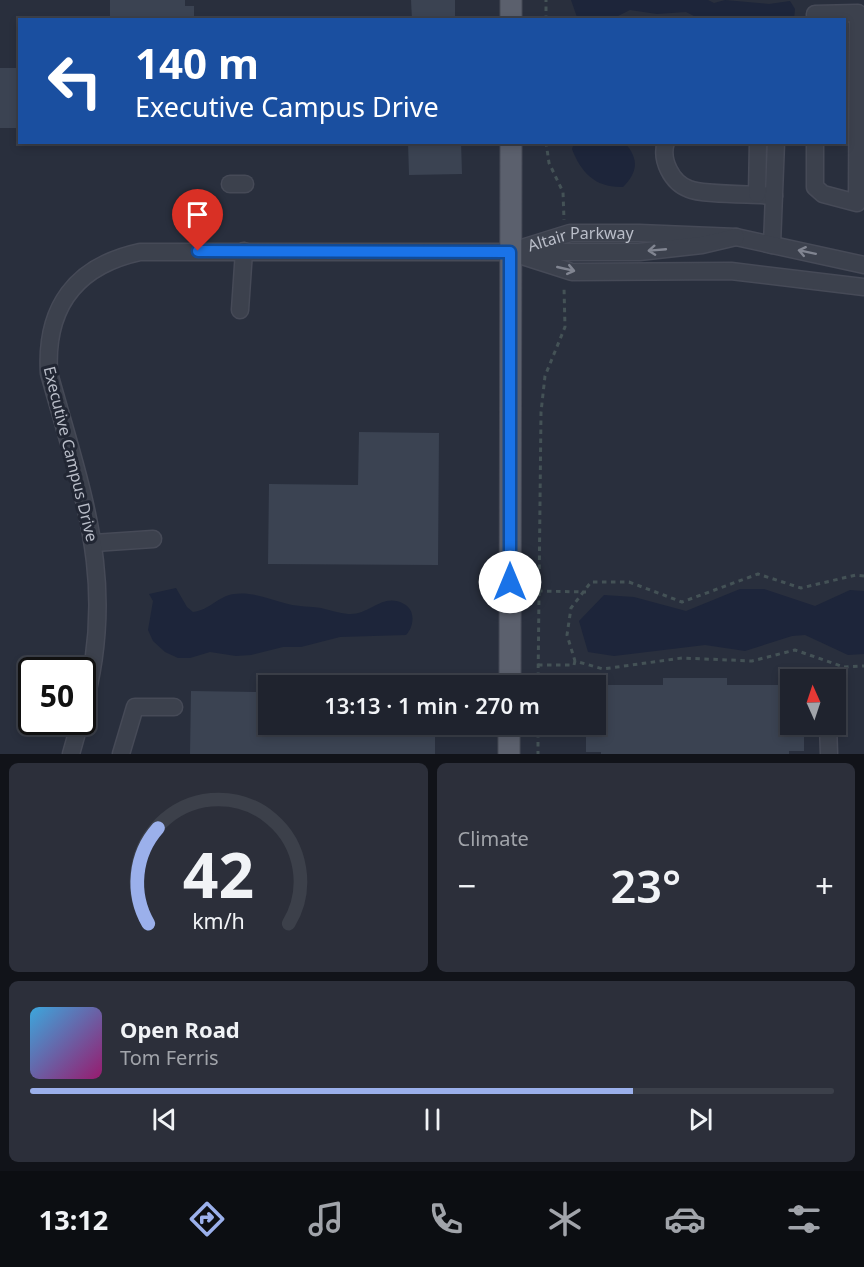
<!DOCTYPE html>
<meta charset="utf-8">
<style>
:root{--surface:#1f232e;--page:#2c2f3a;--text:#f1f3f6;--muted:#a1a4aa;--line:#3c404a;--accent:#9bb0eb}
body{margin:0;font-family:"Noto Sans",sans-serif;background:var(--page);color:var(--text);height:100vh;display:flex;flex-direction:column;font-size:22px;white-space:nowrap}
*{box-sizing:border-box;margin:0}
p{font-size:20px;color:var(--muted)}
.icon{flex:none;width:33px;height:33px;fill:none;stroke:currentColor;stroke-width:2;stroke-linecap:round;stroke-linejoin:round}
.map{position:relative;height:754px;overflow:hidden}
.drawer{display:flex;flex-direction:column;gap:9px;padding:9px;background:#111319;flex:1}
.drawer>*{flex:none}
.top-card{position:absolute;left:18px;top:18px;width:828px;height:126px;border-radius:0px;box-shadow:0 3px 9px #0003,0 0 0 2px var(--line);background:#1a4fa0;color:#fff;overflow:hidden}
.needle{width:39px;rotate:357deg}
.fabs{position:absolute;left:780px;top:669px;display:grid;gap:12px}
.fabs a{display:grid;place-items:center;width:66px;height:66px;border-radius:0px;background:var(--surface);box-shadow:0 3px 9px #0003,0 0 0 2px var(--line);font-size:30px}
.speed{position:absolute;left:18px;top:657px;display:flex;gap:12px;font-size:30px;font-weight:700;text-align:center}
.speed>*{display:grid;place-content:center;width:78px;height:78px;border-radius:50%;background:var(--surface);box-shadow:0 3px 9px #0003,0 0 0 2px var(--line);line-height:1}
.speed .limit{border:3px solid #111;border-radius:9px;background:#fff;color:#111}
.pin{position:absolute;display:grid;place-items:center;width:51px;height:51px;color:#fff;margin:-62px -26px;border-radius:50% 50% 50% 0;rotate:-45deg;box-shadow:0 0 6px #0007}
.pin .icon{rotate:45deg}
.me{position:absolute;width:66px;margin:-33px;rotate:0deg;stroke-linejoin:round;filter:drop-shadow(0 0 4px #0008)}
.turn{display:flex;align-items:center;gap:21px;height:126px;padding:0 18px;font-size:27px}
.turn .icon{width:78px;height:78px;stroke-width:2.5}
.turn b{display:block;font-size:42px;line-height:51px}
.big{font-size:45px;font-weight:600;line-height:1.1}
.drawer .card{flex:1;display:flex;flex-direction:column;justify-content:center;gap:9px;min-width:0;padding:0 21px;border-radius:9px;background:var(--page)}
.drawer .dial{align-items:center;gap:0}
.dial svg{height:156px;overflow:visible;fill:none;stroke:var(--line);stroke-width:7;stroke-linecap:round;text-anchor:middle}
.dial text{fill:var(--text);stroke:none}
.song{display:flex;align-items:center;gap:18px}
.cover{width:72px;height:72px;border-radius:9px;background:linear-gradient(135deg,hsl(200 70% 55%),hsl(320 70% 35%))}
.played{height:6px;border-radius:3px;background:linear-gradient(90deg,var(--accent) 75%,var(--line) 75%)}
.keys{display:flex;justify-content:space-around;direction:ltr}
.heat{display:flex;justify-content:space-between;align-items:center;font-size:33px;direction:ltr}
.drawer .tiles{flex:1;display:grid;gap:9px;grid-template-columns:1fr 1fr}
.card:last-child{grid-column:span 2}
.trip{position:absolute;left:258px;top:675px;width:348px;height:60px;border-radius:0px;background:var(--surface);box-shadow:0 3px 9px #0003,0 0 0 2px var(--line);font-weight:600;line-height:60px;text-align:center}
.menu{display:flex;height:96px;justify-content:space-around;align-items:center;background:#0c0e12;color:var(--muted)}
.menu .icon{width:42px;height:42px}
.menu .on{color:var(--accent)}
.menu b{font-size:27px;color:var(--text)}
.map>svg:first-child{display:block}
.water{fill:#1d253a}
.building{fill:#3b4352}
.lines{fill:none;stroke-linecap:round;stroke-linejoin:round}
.minor-casing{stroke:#464a57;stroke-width:19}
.major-casing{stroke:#464a57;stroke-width:23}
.path{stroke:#445256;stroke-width:3;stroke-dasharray:4.5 4.5;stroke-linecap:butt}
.minor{stroke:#3c414d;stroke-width:16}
.major{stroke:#5b606d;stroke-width:21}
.oneway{stroke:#818591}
.route-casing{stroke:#114b97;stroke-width:15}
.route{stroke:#1a73e8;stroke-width:10}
.labels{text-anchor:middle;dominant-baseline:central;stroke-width:6;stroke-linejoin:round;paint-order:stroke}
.street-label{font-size:16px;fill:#b9bdc8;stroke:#212633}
</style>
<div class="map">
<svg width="864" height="754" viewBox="0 0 864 754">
<rect width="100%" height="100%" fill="#292f3d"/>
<g class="water">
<polygon points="571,0 708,0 714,3 725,0 769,4 790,1 795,9 794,19 700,19 686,12 657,14 630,10 612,19 578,20"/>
<path d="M574,143H625C639,159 638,172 623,187C596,188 581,173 572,149Z"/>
<path d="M176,588L187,607L193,612C210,610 218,596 234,594C252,591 271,600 288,604C299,607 310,606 321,608C330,610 339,613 348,614C370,616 382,592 404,604C416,610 414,627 406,635L340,637L301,647H283L251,655L236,656L210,652L190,658H178L165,652L153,641L148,630L153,601L149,594Z"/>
<polygon points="740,589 764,589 815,606 850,590 864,591 864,654 848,655 805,635 792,636 745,651 705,645 614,656 588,652 579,621 604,595 634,597 686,611"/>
</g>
<g class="building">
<polygon points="110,0 185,0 185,6 194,6 194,20 110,20"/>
<polygon points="411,0 455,0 455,20 412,20"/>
<rect x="0" y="68" width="20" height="60"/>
<polygon points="408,142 461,142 462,174 409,175"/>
<polygon points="359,432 439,433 438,565 268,564 269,484 358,485"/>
<polygon points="663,678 727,678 727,685 789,685 790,724 804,724 804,751 789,751 789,754 601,754 601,752 586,752 586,724 596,724 596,700 601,700 601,685 663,685"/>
<polygon points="259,682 268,684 268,724 435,724 435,754 190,754 191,691 257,692"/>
</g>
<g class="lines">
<defs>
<g id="minor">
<path d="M666,142C660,160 672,183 689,189C702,195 757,194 774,196"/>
<polyline points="815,142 815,187 823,194 857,203 858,13 815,14 815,20"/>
<polyline points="230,184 245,184"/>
<polyline points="757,194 758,142"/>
<polyline points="772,245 776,142"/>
<path id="s1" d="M525,247L570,233H639L736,237L864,265"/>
<polyline points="525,257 572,272 731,271 864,287"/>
<polyline points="240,310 244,251"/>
<polyline points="94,543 153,539"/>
<path d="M82,713C119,585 83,496 49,373C45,308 75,266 140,252H639L702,245L736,237"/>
<polyline points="828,724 829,754"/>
<polyline points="71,754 80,722"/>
<polyline points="121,754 135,707 174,707"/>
</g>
<g id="major">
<polyline points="511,20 511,0"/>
<polyline points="510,686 511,142"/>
<polyline points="509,754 509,724"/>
</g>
</defs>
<use href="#minor" class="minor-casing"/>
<use href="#major" class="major-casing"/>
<g class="path">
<polyline points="546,20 546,0"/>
<polyline points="546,142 549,163 563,192 564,220"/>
<polyline points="864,576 856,575 801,588 758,574 682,602 629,582 591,582 571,608 567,635 575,661 603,669 682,658 752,661 795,650 844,667 864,666"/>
<polyline points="538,591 586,592"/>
<polyline points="538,665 574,665 575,661"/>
<polyline points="538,686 541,412 545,376 565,327 564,287"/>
<polyline points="538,724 538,754"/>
</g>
<use href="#minor" class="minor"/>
<use href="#major" class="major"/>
</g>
<defs><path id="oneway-shaft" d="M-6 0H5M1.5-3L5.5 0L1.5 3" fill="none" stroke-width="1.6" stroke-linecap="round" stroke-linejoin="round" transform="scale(1.5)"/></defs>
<g class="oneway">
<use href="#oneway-shaft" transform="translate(657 250) rotate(175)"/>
<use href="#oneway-shaft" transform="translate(807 252) rotate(-168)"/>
<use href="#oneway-shaft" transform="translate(566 269) rotate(13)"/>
</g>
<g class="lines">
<defs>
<polyline id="route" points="198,251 510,252 510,582"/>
</defs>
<use href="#route" class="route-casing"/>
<use href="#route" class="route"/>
</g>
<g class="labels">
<g class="street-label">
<text stroke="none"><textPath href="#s1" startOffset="57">Altair Parkway</textPath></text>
<text transform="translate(71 454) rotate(76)">Executive Campus Drive</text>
</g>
</g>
</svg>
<div class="fabs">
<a><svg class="needle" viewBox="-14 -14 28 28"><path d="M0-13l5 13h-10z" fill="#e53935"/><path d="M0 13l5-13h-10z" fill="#a1a4aa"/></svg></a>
</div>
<div class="speed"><div class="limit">50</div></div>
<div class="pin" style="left:198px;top:251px;background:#d93025"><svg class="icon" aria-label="arrive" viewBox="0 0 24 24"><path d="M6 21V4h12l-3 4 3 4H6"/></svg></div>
<svg class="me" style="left:510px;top:582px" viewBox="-20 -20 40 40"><circle r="19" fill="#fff"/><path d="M0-13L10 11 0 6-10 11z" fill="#1a73e8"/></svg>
<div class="trip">13:13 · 1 min · 270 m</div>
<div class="top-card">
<div class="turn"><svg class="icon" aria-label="left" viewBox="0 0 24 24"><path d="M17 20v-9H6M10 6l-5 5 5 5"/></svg><div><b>140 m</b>Executive Campus Drive</div></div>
</div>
</div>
<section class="drawer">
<div class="tiles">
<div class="card dial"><svg viewBox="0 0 100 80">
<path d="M14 69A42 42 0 1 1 86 69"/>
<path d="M14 69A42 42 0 0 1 19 20" stroke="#9bb0eb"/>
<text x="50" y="56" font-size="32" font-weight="700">42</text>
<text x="50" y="72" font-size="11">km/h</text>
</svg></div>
<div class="card"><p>Climate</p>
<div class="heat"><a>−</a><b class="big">23°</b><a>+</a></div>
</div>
<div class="card">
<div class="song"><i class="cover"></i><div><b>Open Road</b><p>Tom Ferris</p></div></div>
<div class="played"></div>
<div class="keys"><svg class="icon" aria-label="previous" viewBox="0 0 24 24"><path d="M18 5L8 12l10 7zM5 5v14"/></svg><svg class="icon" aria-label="pause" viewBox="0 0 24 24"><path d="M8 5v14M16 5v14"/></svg><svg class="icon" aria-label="next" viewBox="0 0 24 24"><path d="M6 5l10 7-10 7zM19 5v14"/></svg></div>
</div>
</div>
</section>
<nav class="menu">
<b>13:12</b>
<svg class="icon on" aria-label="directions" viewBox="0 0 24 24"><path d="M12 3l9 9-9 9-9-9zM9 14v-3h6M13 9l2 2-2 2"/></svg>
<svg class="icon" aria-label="music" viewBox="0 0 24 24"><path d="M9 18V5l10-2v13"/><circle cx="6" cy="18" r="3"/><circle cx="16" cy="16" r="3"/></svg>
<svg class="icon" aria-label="phone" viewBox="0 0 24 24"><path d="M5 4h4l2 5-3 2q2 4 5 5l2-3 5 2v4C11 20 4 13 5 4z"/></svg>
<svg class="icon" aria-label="climate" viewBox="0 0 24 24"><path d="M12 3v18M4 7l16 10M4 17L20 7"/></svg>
<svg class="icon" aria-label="car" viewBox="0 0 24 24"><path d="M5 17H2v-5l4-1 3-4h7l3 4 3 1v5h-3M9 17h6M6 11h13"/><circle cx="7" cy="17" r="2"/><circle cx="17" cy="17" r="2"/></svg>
<svg class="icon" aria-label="filters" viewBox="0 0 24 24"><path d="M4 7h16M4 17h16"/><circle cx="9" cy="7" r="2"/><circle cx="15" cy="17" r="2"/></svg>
</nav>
